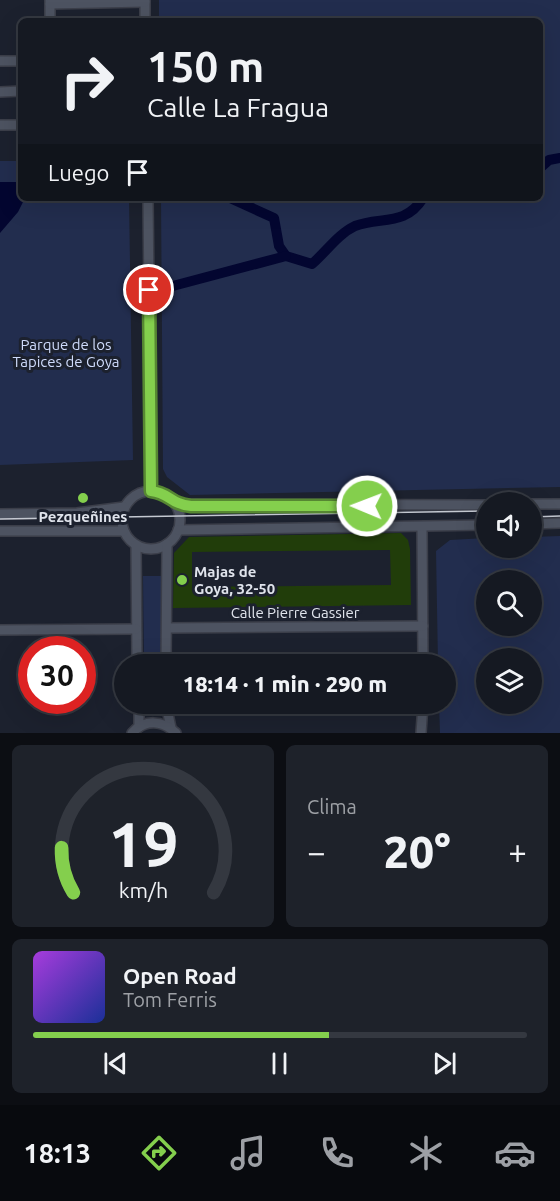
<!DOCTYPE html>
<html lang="es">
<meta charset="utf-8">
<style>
:root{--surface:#151922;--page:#1e222a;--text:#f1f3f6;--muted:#9da0a5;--line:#343840;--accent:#84cf4d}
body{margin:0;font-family:Ubuntu,sans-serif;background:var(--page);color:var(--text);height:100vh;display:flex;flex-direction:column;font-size:22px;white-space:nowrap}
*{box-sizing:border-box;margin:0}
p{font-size:20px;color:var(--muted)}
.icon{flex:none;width:33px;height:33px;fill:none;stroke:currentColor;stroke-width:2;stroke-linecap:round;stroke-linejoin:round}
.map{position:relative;height:733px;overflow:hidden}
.side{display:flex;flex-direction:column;gap:12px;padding:12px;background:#0c0e13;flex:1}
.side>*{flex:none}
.top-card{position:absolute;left:18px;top:18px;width:525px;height:183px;border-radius:9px;box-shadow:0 6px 24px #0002,0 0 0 2px var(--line);background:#151922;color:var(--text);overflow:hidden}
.tools{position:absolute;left:476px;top:492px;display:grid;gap:12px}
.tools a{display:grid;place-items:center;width:66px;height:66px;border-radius:50%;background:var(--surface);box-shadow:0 6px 24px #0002,0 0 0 2px var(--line);font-size:30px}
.speed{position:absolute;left:18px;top:636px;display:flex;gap:12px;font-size:30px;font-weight:700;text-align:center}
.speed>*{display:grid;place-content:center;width:78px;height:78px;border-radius:50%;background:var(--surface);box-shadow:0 6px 24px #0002,0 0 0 2px var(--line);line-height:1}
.speed .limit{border:9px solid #d22;background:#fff;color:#111}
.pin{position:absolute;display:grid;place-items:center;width:51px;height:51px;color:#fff;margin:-26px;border:3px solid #fff;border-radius:50%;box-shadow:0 2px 6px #0007}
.me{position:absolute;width:66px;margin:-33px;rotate:271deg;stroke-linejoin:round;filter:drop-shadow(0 0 4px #0008)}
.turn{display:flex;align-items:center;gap:21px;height:126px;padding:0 30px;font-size:27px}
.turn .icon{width:78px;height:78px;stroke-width:2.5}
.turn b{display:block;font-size:42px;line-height:51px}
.then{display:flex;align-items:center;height:57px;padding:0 30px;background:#0003;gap:12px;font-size:22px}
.big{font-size:45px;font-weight:800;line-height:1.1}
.side .tile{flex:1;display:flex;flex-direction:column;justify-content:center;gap:9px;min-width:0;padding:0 21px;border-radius:9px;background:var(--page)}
.side .dial{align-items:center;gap:0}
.dial svg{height:156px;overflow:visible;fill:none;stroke:var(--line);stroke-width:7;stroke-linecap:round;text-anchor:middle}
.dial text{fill:var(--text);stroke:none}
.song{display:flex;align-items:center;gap:18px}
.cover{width:72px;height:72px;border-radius:9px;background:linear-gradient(135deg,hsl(280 70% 55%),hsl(230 70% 35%))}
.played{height:6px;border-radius:3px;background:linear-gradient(90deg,var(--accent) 60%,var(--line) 60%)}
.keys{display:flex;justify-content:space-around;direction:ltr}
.heat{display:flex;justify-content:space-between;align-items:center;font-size:33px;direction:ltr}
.side .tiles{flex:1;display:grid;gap:12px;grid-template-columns:1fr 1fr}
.tile:last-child{grid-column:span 2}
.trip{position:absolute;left:114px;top:654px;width:342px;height:60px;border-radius:30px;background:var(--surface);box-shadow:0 6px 24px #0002,0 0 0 2px var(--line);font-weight:800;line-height:60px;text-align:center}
.tab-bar{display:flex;height:96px;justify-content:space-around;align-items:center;background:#080a0e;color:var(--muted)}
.tab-bar .icon{width:42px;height:42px}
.tab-bar .selected{color:var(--accent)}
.tab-bar b{font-size:27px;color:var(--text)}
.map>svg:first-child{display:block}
.green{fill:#222d4e;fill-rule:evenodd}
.water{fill:#030630}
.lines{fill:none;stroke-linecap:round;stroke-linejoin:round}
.canal{stroke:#030630;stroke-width:10}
.building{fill:#213d0a;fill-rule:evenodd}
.minor-casing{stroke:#3b3e49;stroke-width:12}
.minor{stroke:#4d5361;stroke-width:9}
.tram{stroke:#c4c8d1;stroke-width:1.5}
.route-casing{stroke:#568732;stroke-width:15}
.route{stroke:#84cf4d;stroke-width:10}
.poi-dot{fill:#84cf4d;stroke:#1c212e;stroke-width:2}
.labels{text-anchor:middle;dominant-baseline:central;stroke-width:6;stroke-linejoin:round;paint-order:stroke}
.park-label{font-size:15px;fill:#cfdbfb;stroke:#1c212e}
.poi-label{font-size:15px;font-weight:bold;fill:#e0e4ec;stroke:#1c212e}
.street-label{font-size:15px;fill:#e0e4ec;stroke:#1c212e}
</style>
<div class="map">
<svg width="560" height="733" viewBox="0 0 560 733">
<rect width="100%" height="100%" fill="#1c212e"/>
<g class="green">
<polygon points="159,0 560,0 560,487 190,495 167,477 163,469 161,198 540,198 540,21 159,21"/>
<polygon points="0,161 21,161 21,198 129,198 133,460 0,465"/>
<path d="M560,536V733H440L439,704H446V664H438L436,551L450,540L486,538V548H531V537ZM531,580V626H486V580ZM531,658V704H486V658Z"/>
<polygon points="143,576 161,576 161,664 144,664"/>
</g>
<polygon class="water" points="0,182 21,182 21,198 25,198 18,212 0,233"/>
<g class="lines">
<g class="canal">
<polyline points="540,168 549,160 560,158"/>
<path d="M230,198L274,218L279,246L286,256L312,264C326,252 338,234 355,226C380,216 405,227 423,198"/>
<polyline points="169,287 286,256"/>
</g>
</g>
<path class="building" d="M401,533L408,540L410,549L411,605L173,608L174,553L189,537ZM390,550L391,585L192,587V552Z"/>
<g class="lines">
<defs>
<g id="minor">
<polyline points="50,0 50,21"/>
<polyline points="145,0 145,21"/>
<polyline points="50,4 145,2"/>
<polyline points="0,61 21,61"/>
<polyline points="0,92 21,91"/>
<polyline points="0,125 21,125"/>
<polyline points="148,198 151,491"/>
<circle cx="151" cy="520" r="29"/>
<polyline points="175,504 486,505"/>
<polyline points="531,504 560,504"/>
<polyline points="0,514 77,513 124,507"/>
<polyline points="531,524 560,523"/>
<polyline points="422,527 423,664"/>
<polyline points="178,530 486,525"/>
<polyline points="0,531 123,531"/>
<polyline points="136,545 137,664"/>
<polyline points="167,628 423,626"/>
<polyline points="0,630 136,629"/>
<polyline points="166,664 167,544"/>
<polyline points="166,704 171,728"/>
<polyline points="139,727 139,704"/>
<path d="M132,733C145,719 162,720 176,733"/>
<polyline points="421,733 423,704"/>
</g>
</defs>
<use href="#minor" class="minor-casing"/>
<use href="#minor" class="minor"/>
<g class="tram">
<polyline points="531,517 560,516"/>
<polyline points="0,519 486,511"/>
</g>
</g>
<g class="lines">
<defs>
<path id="route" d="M149,290L151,491C170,493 170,504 191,506H367"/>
</defs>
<use href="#route" class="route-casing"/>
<use href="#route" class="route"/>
</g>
<g class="poi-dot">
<circle cx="83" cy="498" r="6"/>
<circle cx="182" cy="580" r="6"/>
</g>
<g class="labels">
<g class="park-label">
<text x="66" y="344">Parque de los<tspan x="66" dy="17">Tapices de Goya</tspan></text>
</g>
<g class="poi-label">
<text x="83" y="516">Pezqueñines</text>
<text x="194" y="571" text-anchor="start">Majas de<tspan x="194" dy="17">Goya, 32-50</tspan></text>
</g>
<g class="street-label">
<text x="295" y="612">Calle Pierre Gassier</text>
</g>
</g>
</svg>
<div class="tools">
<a><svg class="icon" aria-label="sound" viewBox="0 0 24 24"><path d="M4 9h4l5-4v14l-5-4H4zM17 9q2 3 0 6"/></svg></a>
<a><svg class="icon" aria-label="search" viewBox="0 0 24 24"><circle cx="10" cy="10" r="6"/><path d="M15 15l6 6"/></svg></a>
<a><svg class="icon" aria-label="layers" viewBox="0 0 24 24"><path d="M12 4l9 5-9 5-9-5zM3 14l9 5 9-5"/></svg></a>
</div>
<div class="speed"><div class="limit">30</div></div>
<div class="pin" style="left:149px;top:290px;background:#d93025"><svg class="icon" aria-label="arrive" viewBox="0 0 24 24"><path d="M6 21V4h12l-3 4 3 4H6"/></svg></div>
<svg class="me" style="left:367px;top:506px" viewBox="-20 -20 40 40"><circle r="17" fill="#84cf4d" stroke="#fff" stroke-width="3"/><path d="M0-11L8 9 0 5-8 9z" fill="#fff"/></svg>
<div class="trip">18:14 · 1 min · 290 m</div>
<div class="top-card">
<div class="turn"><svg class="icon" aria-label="right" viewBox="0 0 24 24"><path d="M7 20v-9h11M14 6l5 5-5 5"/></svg><div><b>150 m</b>Calle La Fragua</div></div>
<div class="then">Luego<svg class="icon" aria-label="arrive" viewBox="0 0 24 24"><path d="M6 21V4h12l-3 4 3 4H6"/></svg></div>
</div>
</div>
<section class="side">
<div class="tiles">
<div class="tile dial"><svg viewBox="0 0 100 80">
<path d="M14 69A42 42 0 1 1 86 69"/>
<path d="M14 69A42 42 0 0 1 8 46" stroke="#84cf4d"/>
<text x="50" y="56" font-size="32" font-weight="700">19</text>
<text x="50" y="72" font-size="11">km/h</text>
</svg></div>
<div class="tile"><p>Clima</p>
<div class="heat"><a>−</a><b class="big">20°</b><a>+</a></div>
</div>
<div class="tile">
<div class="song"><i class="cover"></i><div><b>Open Road</b><p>Tom Ferris</p></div></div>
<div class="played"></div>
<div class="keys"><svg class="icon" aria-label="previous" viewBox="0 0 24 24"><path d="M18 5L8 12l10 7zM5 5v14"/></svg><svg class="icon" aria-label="pause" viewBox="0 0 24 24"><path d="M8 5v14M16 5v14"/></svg><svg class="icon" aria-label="next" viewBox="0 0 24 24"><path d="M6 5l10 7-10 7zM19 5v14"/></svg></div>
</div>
</div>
</section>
<nav class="tab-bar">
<b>18:13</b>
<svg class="icon selected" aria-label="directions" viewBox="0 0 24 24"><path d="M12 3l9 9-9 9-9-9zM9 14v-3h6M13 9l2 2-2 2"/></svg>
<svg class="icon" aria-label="music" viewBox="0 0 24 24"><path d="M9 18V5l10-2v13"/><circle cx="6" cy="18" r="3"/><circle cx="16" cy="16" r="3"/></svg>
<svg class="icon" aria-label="phone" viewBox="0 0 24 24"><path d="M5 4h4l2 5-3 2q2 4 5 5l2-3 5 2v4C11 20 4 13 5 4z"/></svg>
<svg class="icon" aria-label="climate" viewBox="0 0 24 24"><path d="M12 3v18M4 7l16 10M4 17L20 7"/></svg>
<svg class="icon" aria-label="car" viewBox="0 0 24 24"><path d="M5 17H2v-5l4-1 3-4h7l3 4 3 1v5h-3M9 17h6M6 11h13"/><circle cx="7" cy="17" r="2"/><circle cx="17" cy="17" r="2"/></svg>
</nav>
